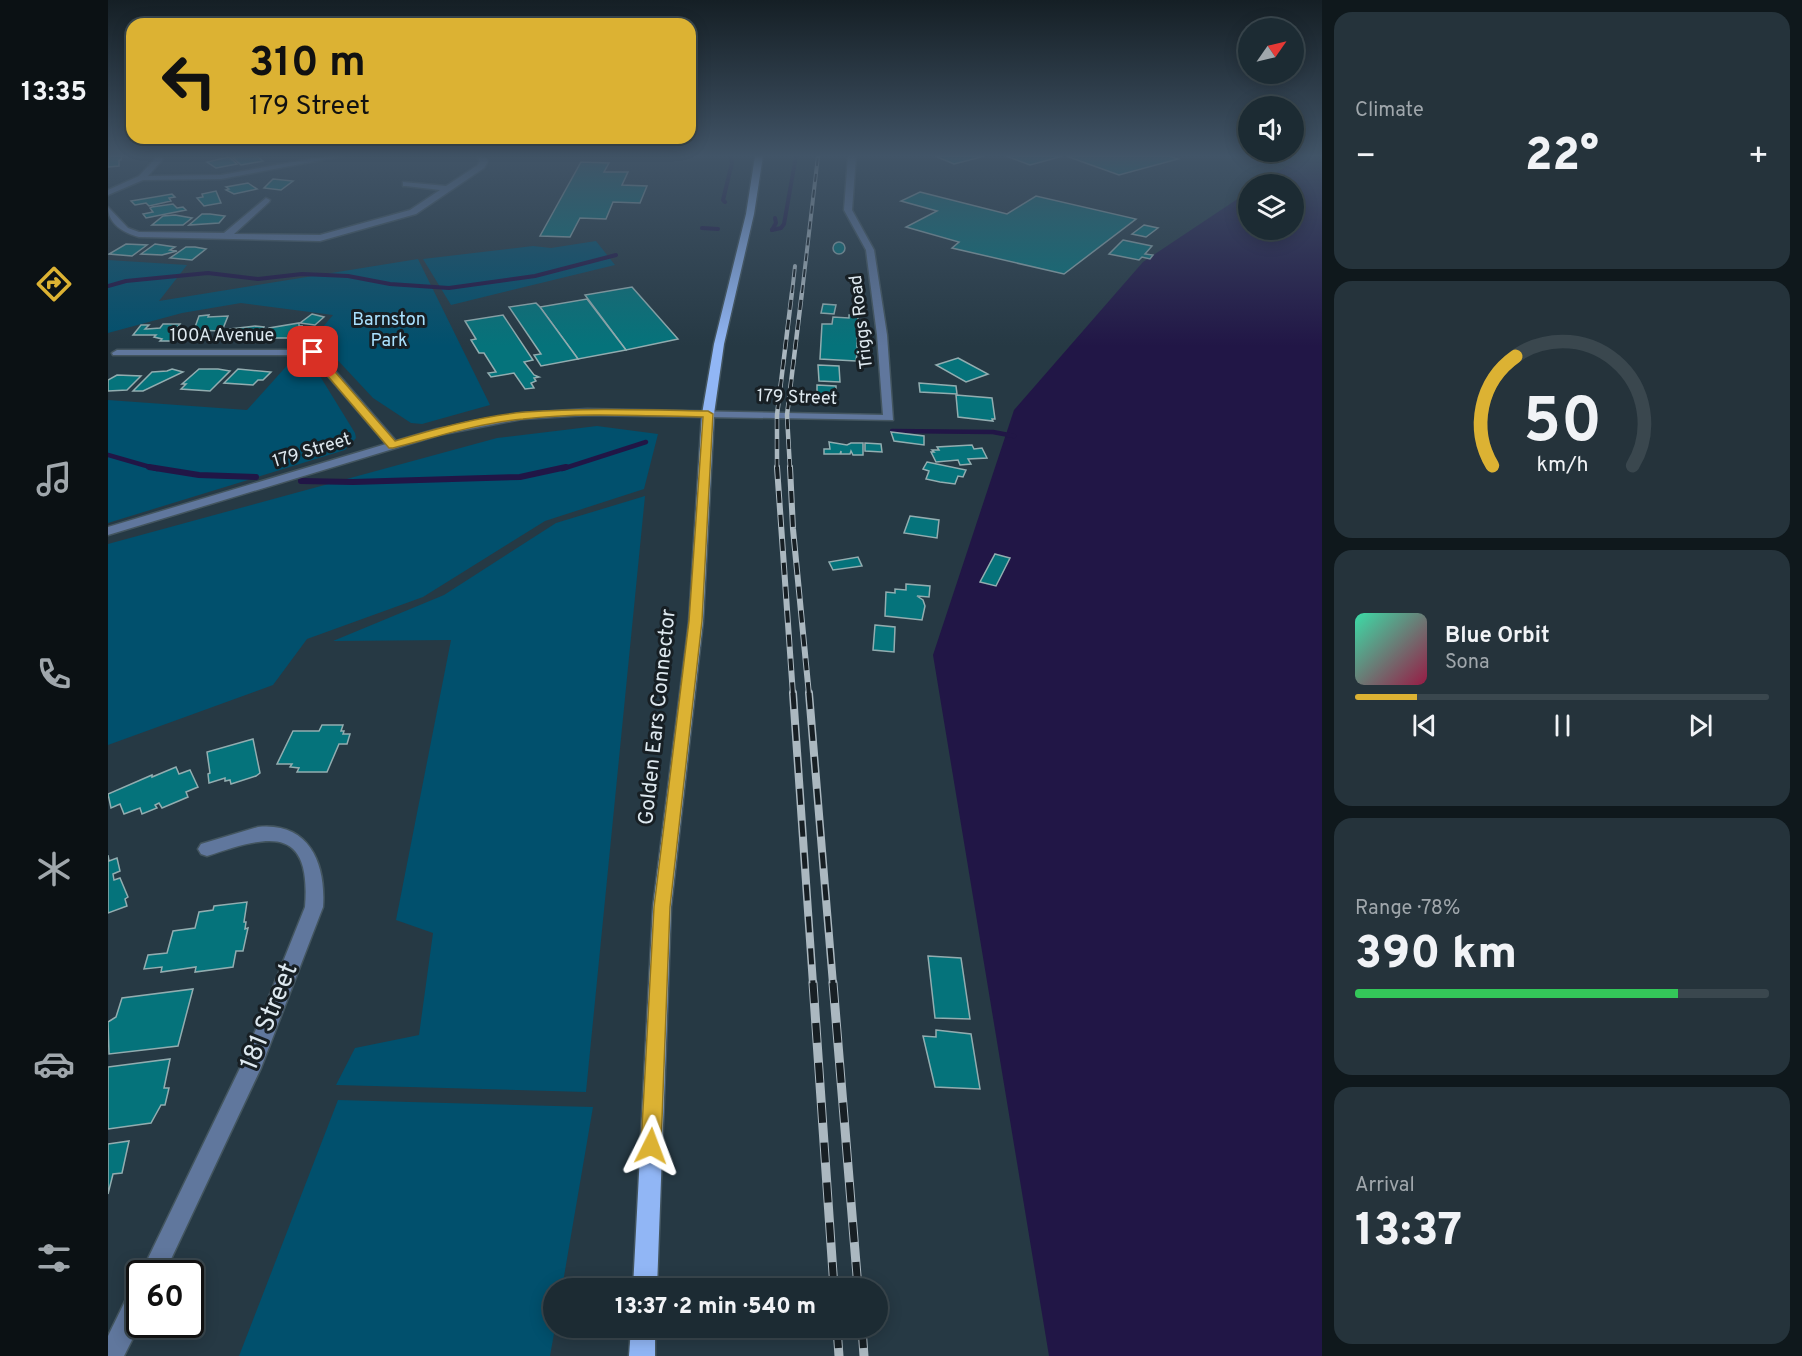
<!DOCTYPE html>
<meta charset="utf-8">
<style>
:root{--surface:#1c2b33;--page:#25333b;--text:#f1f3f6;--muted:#a0a7ac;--line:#3a474e;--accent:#dcb233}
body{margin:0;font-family:Overpass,sans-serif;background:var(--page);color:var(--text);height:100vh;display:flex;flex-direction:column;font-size:22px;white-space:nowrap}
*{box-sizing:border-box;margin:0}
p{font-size:20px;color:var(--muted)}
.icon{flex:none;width:33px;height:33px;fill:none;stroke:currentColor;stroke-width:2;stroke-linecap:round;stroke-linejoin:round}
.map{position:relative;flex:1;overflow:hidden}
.details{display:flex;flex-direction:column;gap:12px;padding:12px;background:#0f181c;width:480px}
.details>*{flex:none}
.hud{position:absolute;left:18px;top:18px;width:570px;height:126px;border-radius:18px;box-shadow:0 3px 15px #0003,0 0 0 2px var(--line);background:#dcb233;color:#111;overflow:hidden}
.needle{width:39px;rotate:56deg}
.tools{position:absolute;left:1130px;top:18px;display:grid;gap:12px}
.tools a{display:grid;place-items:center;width:66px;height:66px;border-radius:50%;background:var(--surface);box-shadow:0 3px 15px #0003,0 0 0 2px var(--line);font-size:30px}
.speed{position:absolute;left:18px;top:1260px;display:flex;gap:12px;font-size:30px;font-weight:700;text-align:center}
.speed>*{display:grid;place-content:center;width:78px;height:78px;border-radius:50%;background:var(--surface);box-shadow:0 3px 15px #0003,0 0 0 2px var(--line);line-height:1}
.speed .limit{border:3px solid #111;border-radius:9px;background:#fff;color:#111}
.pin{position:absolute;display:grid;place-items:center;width:51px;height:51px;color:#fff;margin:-26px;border-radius:12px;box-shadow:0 3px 9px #0006}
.me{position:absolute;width:66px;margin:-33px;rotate:3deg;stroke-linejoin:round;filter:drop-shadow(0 0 4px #0008)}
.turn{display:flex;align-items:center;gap:21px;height:126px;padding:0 24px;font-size:27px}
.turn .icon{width:78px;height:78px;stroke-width:2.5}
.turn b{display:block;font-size:42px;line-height:51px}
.big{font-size:45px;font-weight:800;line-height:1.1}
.details .card{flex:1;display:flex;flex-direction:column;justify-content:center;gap:9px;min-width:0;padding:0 21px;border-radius:18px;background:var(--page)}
.details .dial{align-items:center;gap:0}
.dial svg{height:156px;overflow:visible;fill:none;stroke:var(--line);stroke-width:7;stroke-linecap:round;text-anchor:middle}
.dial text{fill:var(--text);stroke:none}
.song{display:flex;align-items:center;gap:18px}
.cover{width:72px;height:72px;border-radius:9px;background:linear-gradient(135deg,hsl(160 70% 55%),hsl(340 70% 35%))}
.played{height:6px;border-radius:3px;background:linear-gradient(90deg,var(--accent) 15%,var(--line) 15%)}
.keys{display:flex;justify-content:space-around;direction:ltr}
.heat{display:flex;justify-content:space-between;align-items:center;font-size:33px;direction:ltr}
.charge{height:9px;border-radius:4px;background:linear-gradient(90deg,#34c759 78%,var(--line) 0)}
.trip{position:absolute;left:435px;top:1278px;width:345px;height:60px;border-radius:30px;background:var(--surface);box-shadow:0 3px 15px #0003,0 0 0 2px var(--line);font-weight:800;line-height:60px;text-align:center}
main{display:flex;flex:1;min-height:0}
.tab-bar{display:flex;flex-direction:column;width:108px;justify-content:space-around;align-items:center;background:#0b1114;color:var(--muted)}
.tab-bar .icon{width:42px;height:42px}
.tab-bar .current{color:var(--accent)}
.tab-bar b{font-size:27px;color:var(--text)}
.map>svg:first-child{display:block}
.green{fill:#01506d}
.water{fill:#211646}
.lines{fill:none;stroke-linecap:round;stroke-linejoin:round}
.stream-far2{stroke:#211646;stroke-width:4}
.stream-far1{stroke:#211646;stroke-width:4.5}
.stream{stroke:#211646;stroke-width:6}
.building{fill:#05737b;stroke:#92adb0;stroke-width:1.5}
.minor-casing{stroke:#43555f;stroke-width:3}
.major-casing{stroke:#43555f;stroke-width:3}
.minor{fill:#60779d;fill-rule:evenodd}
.major{fill:#91b6f5;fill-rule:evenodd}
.rail-far4-casing{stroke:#abb8c0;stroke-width:4}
.rail-far3-casing{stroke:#abb8c0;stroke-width:4.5}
.rail-far2-casing{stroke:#abb8c0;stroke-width:6}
.rail-far1-casing{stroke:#abb8c0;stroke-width:8}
.rail-casing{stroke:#abb8c0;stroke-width:9}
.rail-far4{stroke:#171f24;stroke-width:2;stroke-dasharray:8;stroke-linecap:butt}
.rail-far3{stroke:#171f24;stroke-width:3;stroke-dasharray:10;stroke-linecap:butt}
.rail-far2{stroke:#171f24;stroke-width:4;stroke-dasharray:12;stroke-linecap:butt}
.rail-far1{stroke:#171f24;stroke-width:5;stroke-dasharray:16;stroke-linecap:butt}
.rail{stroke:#171f24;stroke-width:7;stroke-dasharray:20;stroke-linecap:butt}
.route{fill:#dcb233;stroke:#8f7421;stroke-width:1.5}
.labels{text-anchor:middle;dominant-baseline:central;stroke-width:6;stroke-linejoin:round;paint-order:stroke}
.far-park-label{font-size:18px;fill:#aae1fe;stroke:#171f24}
.far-street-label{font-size:18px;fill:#dde8ef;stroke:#171f24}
.street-label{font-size:21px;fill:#dde8ef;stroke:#171f24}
.near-street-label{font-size:26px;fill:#dde8ef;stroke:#171f24}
</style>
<main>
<nav class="tab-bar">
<b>13:35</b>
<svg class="icon current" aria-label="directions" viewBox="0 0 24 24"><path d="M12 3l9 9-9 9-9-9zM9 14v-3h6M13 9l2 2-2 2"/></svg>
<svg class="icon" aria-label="music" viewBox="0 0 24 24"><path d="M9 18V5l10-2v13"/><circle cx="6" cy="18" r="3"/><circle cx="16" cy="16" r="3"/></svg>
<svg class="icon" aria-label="phone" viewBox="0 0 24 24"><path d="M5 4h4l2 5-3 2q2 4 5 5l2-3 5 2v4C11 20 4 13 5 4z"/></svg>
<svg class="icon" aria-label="climate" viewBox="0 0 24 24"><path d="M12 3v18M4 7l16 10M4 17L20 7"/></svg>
<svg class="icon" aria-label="car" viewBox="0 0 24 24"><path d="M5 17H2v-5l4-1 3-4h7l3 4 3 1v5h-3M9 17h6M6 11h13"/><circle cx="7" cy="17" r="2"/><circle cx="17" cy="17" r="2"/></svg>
<svg class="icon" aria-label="filters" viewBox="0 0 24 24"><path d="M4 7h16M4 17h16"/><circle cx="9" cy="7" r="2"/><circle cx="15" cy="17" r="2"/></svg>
</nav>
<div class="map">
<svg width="1214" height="1356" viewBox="0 0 1214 1356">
<rect width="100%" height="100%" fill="#263944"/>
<g class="green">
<polygon points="488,241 507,265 343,305 315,259 425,246 443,248"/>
<polygon points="310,259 382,405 314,424 303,423 265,398 223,353 214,349 197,348 225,315 133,303 74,313 0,333 0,260 79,265 51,301"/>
<polygon points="184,360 194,360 207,368 247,433 248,438 237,450 0,523 0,400 139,410"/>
<polygon points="489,426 550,434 536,489 437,521 315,597 199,639 165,685 0,745 0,544 389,438"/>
<polygon points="537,496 478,1092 228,1085 247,1048 311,1035 325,933 288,920 343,640 225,641 336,595 448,523"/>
<polygon points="230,1100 485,1107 454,1288 446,1288 447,1328 442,1356 131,1356"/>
</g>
<polygon class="water" points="1194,156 1214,156 1214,1356 941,1356 825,655 906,410 1035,262 1140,192 1140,230 1185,230 1185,184 1151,184"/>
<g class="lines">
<g class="stream-far2">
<polyline points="617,202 615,200 624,163 622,156"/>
<polyline points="594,228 610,229"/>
<polyline points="664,230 673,228 676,224 688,156"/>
<polyline points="664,230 668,223 667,218"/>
<polyline points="0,286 18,281 100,273 150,279 194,274 240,276 282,284 341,288 427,276 508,255"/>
</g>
<g class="stream-far1">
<polyline points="784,431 885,432 906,436"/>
<polyline points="0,455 49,469"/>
<polyline points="454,469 538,442"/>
</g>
<g class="stream">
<polyline points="41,467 91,475 148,477"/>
<polyline points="193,481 245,482 412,477 458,467"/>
</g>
</g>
<g class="building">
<polygon points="0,156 14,156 13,160 11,160 11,166 0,167"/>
<polygon points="149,156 155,161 133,165 124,157"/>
<polygon points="827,156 877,156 846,164"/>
<polygon points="898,156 955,156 922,165"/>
<polygon points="958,156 1061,156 1070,159 1011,175"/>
<polygon points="121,157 129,164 108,168 99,162"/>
<polygon points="473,162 501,163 496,172 520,172 514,185 539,186 532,203 505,202 498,219 472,218 462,237 432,236"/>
<polygon points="165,179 185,181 173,190 156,188"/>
<polygon points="140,183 149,189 126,194 118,190 121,189 118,187"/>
<polygon points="108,191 113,203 96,206 89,198 95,197 94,194"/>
<polygon points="812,192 899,214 928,196 1028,219 956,274 844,248 851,242 798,227 829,211 793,201"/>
<polygon points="64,194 67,197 61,198 63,201 41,206 38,203 27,205 23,201"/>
<polygon points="65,204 69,208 75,207 78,210 38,218 35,214 45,212 42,208 44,207"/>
<polygon points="94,214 102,214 117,216 111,223 81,225"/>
<polygon points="67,215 84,218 75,225 44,225 55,216"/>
<polygon points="1036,225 1050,228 1038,237 1024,234"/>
<polygon points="1015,240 1044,246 1037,254 1045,255 1042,259 1034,257 1031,260 1001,254"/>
<circle cx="731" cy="248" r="6"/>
<polygon points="18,244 39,245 24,256 1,254"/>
<polygon points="47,244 67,247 62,250 69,251 54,255 33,254"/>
<polygon points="78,247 87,247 98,249 84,260 62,258"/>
<polygon points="524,287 570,339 518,350 477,295"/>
<polygon points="479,299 518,350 470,359 432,307"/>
<polygon points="428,303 432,307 470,359 433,366 426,355 433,354 401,307"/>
<polygon points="715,304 728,305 726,314 713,313"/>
<polygon points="204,314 216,317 207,325 192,323"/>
<polygon points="101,315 100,317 120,316 114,331 86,330 91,316"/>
<polygon points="395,315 425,360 416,362 426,375 431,377 426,378 428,381 423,383 426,388 417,389 406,373 383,377 380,373 388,372 376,353 371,353 363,340 368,339 357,321"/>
<polygon points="741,315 750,315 749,347 762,348 762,354 749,353 748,361 712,359 714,324 724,324 725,317 741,318"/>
<polygon points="191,323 191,326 194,326 189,338 157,338 161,328"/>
<polygon points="55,324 72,324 69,328 73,328 71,333 75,333 72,337 74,337 70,341 52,341 54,339 46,337 48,335 25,335 33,325 41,325 37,329 39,329 52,328"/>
<polygon points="147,326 156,327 151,339 117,339 122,329"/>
<polygon points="850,358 880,374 858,382 828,365"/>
<polygon points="710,365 731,366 732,382 711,381"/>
<polygon points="64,369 75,372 35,391 25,391 44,372 59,371"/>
<polygon points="91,369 110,369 122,371 102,391 73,389 78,384 74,384"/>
<polygon points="130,369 163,372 155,380 150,380 145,385 116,383"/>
<polygon points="9,375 33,376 19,390 0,391 0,380"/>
<polygon points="811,383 848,386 849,394 812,392"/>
<polygon points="709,385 728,386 728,400 709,399"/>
<polygon points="848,395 884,398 887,419 884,419 885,421 850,417"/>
<polygon points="783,432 816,436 816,445 786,441"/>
<polygon points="721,442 739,445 743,443 755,443 755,455 745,455 743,451 742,454 733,454 733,451 732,454 716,454 716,449 722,449"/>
<polygon points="757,443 773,444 774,452 757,451"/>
<polygon points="864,445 866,449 874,448 879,458 860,459 863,464 852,465 850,460 828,462 823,452 826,452 824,450 831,450 829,447"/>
<polygon points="819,462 858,470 855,477 850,476 847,484 832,482 818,479 821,471 815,469"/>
<polygon points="802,516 831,520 829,538 796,533"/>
<polygon points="887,554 902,558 888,586 872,582"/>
<polygon points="750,557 754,566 725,570 721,562"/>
<polygon points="798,584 822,586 821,597 809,596 815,600 817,606 814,620 777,616 778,592 787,593 787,589 798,590"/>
<polygon points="767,625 787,627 786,652 765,650"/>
<polygon points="214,725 235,725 233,731 236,731 235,734 242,734 239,744 231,744 219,772 189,772 191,768 182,767 184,764 169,764 185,731 211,731"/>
<polygon points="145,739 152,773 148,776 123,784 122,780 117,781 117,778 101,783 100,774 102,773 99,752"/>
<polygon points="68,767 71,774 82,770 90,787 78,792 80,797 54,808 51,803 47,805 49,808 34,814 32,808 16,814 12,804 3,808 0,794 44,775 44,777"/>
<polygon points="0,855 1,861 9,858 12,871 5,874 6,880 12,878 20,897 17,899 19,906 0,913"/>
<polygon points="139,902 136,922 138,922 137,929 140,928 135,951 128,951 125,967 87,972 88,967 53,972 54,967 36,969 40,955 59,953 65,931 87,928 91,912 105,910 106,906"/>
<polygon points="820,956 853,958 862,1019 827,1018"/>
<polygon points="85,989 70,1046 1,1054 0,1022 8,1017 14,998"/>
<polygon points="828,1030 863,1034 872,1089 827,1087 815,1036 828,1037"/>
<polygon points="62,1059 56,1088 61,1088 57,1105 53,1105 43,1123 0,1129 0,1067"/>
<polygon points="21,1141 14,1173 5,1174 0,1194 0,1144"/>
</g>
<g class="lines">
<defs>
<g id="minor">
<polygon points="46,156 54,156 55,159 40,176 113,175 219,156 235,156 113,179 35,180 0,195 0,190 31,176 47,159"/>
<path d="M368,156H376L380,161L376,168L308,214L212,241L31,237C16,233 0,224 0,207L20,228L31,232L116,233L158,198L162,200L161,202L126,234L212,235L302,210L332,190L298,186H295V182L338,186L370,165L372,161Z"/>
<polygon points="740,156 748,156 744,210 766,250 779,335 785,420 479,415 414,419 331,435 0,535 0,527 278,444 202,355 5,355 4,353 9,350 209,350 288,441 329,429 414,413 479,409 775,415 769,335 758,250 736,210"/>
<path d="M150,827C201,822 218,863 215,907L153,1068L56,1274L32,1275L134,1064L197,907C204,821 156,837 99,856L93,854L90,849L93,844Z"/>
<polygon points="32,1286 32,1324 16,1356 0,1356 0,1336 23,1289"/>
</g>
<g id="major">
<polygon points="647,156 655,156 646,214 616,344 606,414 595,621 563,907 549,1288 525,1288 545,907 581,621 594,414 606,344 638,214"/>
<polygon points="523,1328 547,1328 547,1356 521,1356"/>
</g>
</defs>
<use href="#minor" class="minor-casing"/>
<use href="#major" class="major-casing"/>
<use href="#minor" class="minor"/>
<use href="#major" class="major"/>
<defs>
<g id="rail-far4">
<polyline points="684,293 687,266"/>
<polyline points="694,293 710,156"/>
</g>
<g id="rail-far3">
<polyline points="669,469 669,415 684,292"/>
<polyline points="682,469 679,415 694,292"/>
</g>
<g id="rail-far2">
<polyline points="669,467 685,695"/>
<polyline points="682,467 685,529 701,695"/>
</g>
<g id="rail-far1">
<polyline points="685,693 705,984"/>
<polyline points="701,693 725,984"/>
</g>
<g id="rail">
<polyline points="705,983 726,1288"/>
<polyline points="725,983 750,1288"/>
<polyline points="729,1328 731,1356"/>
<polyline points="754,1328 756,1356"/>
</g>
</defs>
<use href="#rail-far4" class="rail-far4-casing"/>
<use href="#rail-far3" class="rail-far3-casing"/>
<use href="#rail-far2" class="rail-far2-casing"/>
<use href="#rail-far1" class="rail-far1-casing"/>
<use href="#rail" class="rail-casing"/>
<use href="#rail-far4" class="rail-far4"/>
<use href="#rail-far3" class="rail-far3"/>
<use href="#rail-far2" class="rail-far2"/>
<use href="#rail-far1" class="rail-far1"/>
<use href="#rail" class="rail"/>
</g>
<linearGradient id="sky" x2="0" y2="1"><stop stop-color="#151f25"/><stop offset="0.45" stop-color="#415467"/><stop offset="1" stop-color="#415467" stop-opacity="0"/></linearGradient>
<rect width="1214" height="346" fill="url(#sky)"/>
<path class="route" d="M201,350H208L287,441C329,428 373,416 417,412C478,408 539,410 600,411L605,414L594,621L562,907L553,1146L551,1152L543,1155L536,1152L533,1146L546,907L581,621L595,417C536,416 475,412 415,419C371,423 328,437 285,448H281L201,354Z"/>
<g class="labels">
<g class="far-park-label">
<text x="281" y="320">Barnston<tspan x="281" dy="21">Park</tspan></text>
</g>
<g class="far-street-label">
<text transform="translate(754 322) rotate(-97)">Triggs Road</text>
<text x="114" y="336">100A Avenue</text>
<text transform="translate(689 398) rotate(2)">179 Street</text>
<text transform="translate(204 451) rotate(-17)">179 Street</text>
</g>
<g class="street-label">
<text transform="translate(550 717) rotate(-84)">Golden Ears Connector</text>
</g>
<g class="near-street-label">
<text transform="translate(162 1017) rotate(-68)">181 Street</text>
</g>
</g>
</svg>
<div class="tools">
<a><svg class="needle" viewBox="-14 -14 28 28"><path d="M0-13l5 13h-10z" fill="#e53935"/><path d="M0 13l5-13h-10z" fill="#a0a7ac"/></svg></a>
<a><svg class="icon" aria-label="sound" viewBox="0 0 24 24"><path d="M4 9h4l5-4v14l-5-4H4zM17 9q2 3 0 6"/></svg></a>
<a><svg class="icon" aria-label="layers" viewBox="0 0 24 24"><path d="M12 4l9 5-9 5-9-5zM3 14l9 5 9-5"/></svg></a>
</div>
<div class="speed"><div class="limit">60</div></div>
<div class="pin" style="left:205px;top:352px;background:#d93025"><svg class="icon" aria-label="arrive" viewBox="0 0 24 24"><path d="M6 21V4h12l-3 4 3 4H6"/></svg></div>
<svg class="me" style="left:543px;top:1146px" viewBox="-20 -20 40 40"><path d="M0-17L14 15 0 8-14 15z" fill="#dcb233" stroke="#fff" stroke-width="4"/></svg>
<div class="trip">13:37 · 2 min · 540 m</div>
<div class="hud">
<div class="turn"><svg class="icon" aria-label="left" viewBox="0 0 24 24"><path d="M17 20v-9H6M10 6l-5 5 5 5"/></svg><div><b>310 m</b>179 Street</div></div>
</div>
</div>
<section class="details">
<div class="card"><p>Climate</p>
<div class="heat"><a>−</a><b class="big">22°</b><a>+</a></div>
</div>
<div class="card dial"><svg viewBox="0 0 100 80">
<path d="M14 69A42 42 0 1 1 86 69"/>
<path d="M14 69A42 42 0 0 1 26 13" stroke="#dcb233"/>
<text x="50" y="56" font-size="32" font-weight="700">50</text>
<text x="50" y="72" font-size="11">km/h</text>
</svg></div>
<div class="card">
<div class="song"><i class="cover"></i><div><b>Blue Orbit</b><p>Sona</p></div></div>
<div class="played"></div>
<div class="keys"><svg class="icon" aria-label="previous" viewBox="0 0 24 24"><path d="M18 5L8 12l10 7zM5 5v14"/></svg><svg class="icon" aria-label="pause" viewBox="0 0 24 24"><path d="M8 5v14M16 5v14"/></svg><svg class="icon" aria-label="next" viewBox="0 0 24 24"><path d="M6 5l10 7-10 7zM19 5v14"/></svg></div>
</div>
<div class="card"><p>Range · 78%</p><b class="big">390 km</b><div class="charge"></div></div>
<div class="card"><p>Arrival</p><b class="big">13:37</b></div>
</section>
</main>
